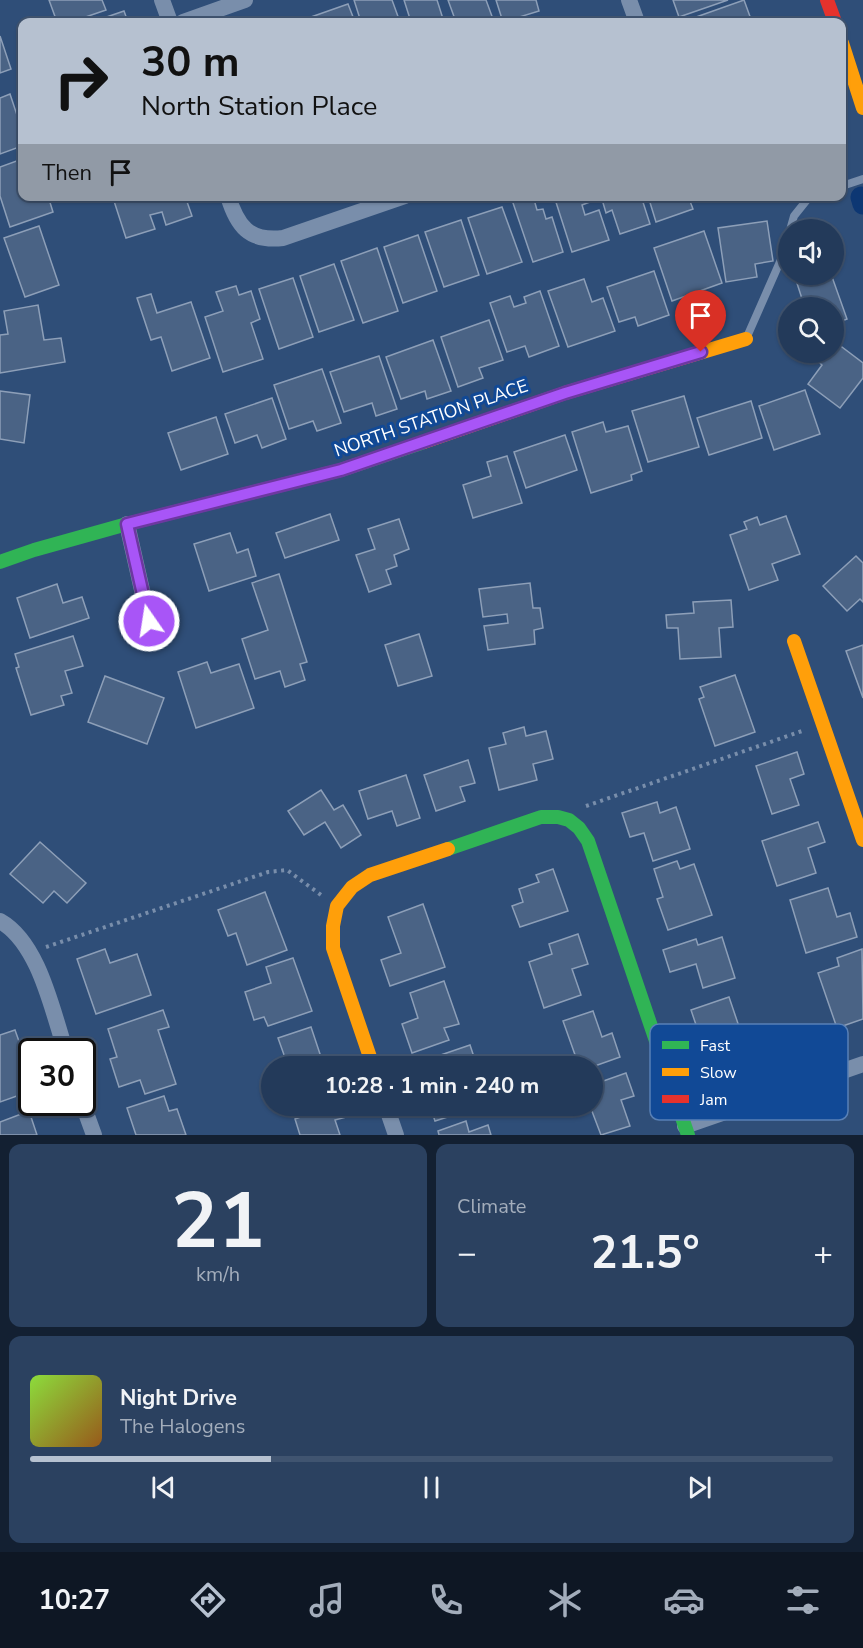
<!DOCTYPE html>
<meta charset="utf-8">
<style>
:root{--surface:#233a5a;--page:#2b4160;--text:#f1f3f6;--muted:#a3adbb;--line:#405470;--accent:#b6c1d0}
body{margin:0;font-family:"Nunito Sans",sans-serif;background:var(--page);color:var(--text);height:100vh;display:flex;flex-direction:column;font-size:22px;white-space:nowrap}
*{box-sizing:border-box;margin:0}
p{font-size:20px;color:var(--muted)}
.icon{flex:none;width:33px;height:33px;fill:none;stroke:currentColor;stroke-width:2;stroke-linecap:round;stroke-linejoin:round}
.map{position:relative;height:1135px;overflow:hidden}
.drawer{display:flex;flex-direction:column;gap:9px;padding:9px;background:#132032;flex:1}
.drawer>*{flex:none}
.banner{position:absolute;left:18px;top:18px;width:828px;height:183px;border-radius:12px;box-shadow:0 2px 4px #0004,0 0 0 2px var(--line);background:#b6c1d0;color:#111;overflow:hidden}
.fabs{position:absolute;left:778px;top:219px;display:grid;gap:12px}
.fabs a{display:grid;place-items:center;width:66px;height:66px;border-radius:50%;background:var(--surface);box-shadow:0 2px 4px #0004,0 0 0 2px var(--line);font-size:30px}
.speed{position:absolute;left:18px;top:1038px;display:flex;gap:12px;font-size:30px;font-weight:700;text-align:center}
.speed>*{display:grid;place-content:center;width:78px;height:78px;border-radius:50%;background:var(--surface);box-shadow:0 2px 4px #0004,0 0 0 2px var(--line);line-height:1}
.speed .limit{border:3px solid #111;border-radius:9px;background:#fff;color:#111}
.pin{position:absolute;display:grid;place-items:center;width:51px;height:51px;color:#fff;margin:-62px -26px;border-radius:50% 50% 50% 0;rotate:-45deg;box-shadow:0 0 6px #0007}
.pin .icon{rotate:45deg}
.me{position:absolute;width:66px;margin:-33px;rotate:347deg;stroke-linejoin:round;filter:drop-shadow(0 0 4px #0008)}
.turn{display:flex;align-items:center;gap:21px;height:126px;padding:0 24px;font-size:27px}
.turn .icon{width:78px;height:78px;stroke-width:2.5}
.turn b{display:block;font-size:42px;line-height:51px}
.then{display:flex;align-items:center;height:57px;padding:0 24px;background:#0003;gap:12px;font-size:22px}
.big{font-size:45px;font-weight:700;line-height:1.1}
.drawer .widget{flex:1;display:flex;flex-direction:column;justify-content:center;gap:9px;min-width:0;padding:0 21px;border-radius:12px;background:var(--page)}
.drawer .dial{align-items:center;gap:0}
.dial b{font-size:78px;line-height:1}
.song{display:flex;align-items:center;gap:18px}
.cover{width:72px;height:72px;border-radius:9px;background:linear-gradient(135deg,hsl(90 70% 55%),hsl(30 70% 35%))}
.played{height:6px;border-radius:3px;background:linear-gradient(90deg,var(--accent) 30%,var(--line) 30%)}
.keys{display:flex;justify-content:space-around;direction:ltr}
.heat{display:flex;justify-content:space-between;align-items:center;font-size:33px;direction:ltr}
.drawer .tiles{flex:1;display:grid;gap:9px;grid-template-columns:1fr 1fr}
.widget:last-child{grid-column:span 2}
.trip{position:absolute;left:261px;top:1056px;width:342px;height:60px;border-radius:30px;background:var(--surface);box-shadow:0 2px 4px #0004,0 0 0 2px var(--line);font-weight:700;line-height:60px;text-align:center}
.tabs{display:flex;height:96px;justify-content:space-around;align-items:center;background:#0e1724;color:var(--muted)}
.tabs .icon{width:42px;height:42px}
.tabs .on{color:var(--accent)}
.tabs b{font-size:27px;color:var(--text)}
.map>svg:first-child{display:block}
.lines{fill:none;stroke-linecap:round;stroke-linejoin:round}
.canal{stroke:#0d3773;stroke-width:21}
.building{fill:#4a6385;stroke:#8d9fb8;stroke-width:1.5}
.path{stroke:#798eab;stroke-width:4;stroke-dasharray:3 4.5;stroke-linecap:butt}
.lane{stroke:#798eab;stroke-width:8}
.street{stroke:#798eab;stroke-width:16}
.fast{stroke:#30b455;stroke-width:14}
.slow{stroke:#ff9f0a;stroke-width:14}
.jam{stroke:#e5322d;stroke-width:14}
.route-casing{stroke:#6d37a1;stroke-width:15}
.route{stroke:#a855f7;stroke-width:10}
.labels{text-anchor:middle;dominant-baseline:central;stroke-width:6;stroke-linejoin:round;paint-order:stroke}
.street-label{font-size:18px;fill:#fff;stroke:#114996}
.key{fill:#114996;stroke:#5880b6;stroke-width:1.5}
.key-label{font-size:16px;fill:#fff}
</style>
<div class="map">
<svg width="863" height="1135" viewBox="0 0 863 1135">
<rect width="100%" height="100%" fill="#2f4e78"/>
<g class="lines">
<polyline class="canal" points="861,197 863,204"/>
</g>
<g class="building">
<polygon points="49,0 102,0 106,10 71,22 57,22"/>
<polygon points="354,0 392,0 400,22 361,22"/>
<polygon points="404,0 437,0 444,22 411,22"/>
<polygon points="448,0 486,0 493,19 484,22 456,22"/>
<polygon points="496,0 536,0 539,11 503,22"/>
<polygon points="673,0 728,0 679,17"/>
<polygon points="744,0 752,22 682,22"/>
<polygon points="348,4 355,22 313,22 311,17"/>
<polygon points="124,11 128,22 92,22"/>
<polygon points="0,36 11,69 0,73"/>
<polygon points="10,94 22,130 22,146 0,154 0,98"/>
<polygon points="22,159 22,196 48,196 53,212 10,227 0,196 0,167"/>
<polygon points="129,196 185,196 192,216 166,225 162,212 150,215 155,229 126,238 114,201"/>
<polygon points="523,196 533,196 537,210 543,209 546,219 552,217 563,252 533,262 512,200"/>
<polygon points="554,196 594,196 595,200 582,205 585,215 599,210 609,240 572,252"/>
<polygon points="601,196 641,196 650,224 620,234 612,210 606,213"/>
<polygon points="648,196 688,196 693,209 656,222"/>
<polygon points="502,207 522,262 487,274 468,218"/>
<polygon points="461,220 479,275 444,287 425,232"/>
<polygon points="767,221 773,261 755,264 757,277 726,282 718,228"/>
<polygon points="39,226 59,285 25,297 4,238"/>
<polygon points="704,231 722,283 672,301 654,248"/>
<polygon points="418,235 437,291 403,303 384,247"/>
<polygon points="377,248 398,311 363,323 341,261"/>
<polygon points="334,264 354,320 319,332 300,276"/>
<polygon points="654,271 669,315 638,326 635,317 619,322 607,287"/>
<polygon points="794,274 831,274 847,319 834,324 834,308 805,308"/>
<polygon points="293,278 313,337 279,349 259,289"/>
<polygon points="584,279 592,302 603,298 615,331 568,347 548,291"/>
<polygon points="236,286 239,295 251,291 260,319 251,323 263,359 223,372 205,317 223,311 216,292"/>
<polygon points="540,291 559,346 529,357 525,346 507,352 490,303 510,296 514,307 526,303 524,297"/>
<polygon points="151,294 157,313 191,302 210,358 172,371 161,337 151,340 137,298"/>
<polygon points="38,305 44,340 61,338 65,362 0,373 0,335 8,334 4,311"/>
<polygon points="489,320 503,360 479,368 483,378 458,387 441,337"/>
<polygon points="433,340 451,391 427,399 425,391 401,399 386,357"/>
<polygon points="834,341 863,363 863,378 840,408 808,384 822,365 815,359 820,352 834,352"/>
<polygon points="379,356 397,409 376,416 372,403 344,412 330,372"/>
<polygon points="322,369 341,423 317,431 313,421 289,429 274,385"/>
<polygon points="805,390 820,434 774,450 759,406"/>
<polygon points="0,391 30,395 24,443 0,439"/>
<polygon points="684,396 699,447 648,462 632,411"/>
<polygon points="272,398 286,439 262,448 257,435 235,443 225,414"/>
<polygon points="751,401 762,438 709,455 697,418"/>
<polygon points="216,417 228,454 181,470 168,433"/>
<polygon points="603,422 606,432 628,426 642,471 631,475 632,480 591,493 572,432"/>
<polygon points="565,435 577,470 526,488 514,452"/>
<polygon points="507,456 522,503 473,518 463,485 491,476 487,462"/>
<polygon points="330,514 339,540 285,558 276,533"/>
<polygon points="786,516 800,554 772,564 778,580 749,590 730,535 747,529 744,522 757,517 760,525"/>
<polygon points="399,519 409,549 394,555 397,566 386,570 391,584 369,592 356,555 375,549 368,529"/>
<polygon points="230,533 237,553 248,549 256,576 209,591 194,544"/>
<polygon points="856,556 863,563 863,602 860,599 847,611 823,586"/>
<polygon points="279,574 307,662 300,664 305,680 285,687 280,671 255,679 242,639 268,630 252,583"/>
<polygon points="530,583 533,608 540,608 543,628 534,630 535,644 488,650 484,626 508,623 507,614 483,617 479,589"/>
<polygon points="57,584 63,603 82,597 89,618 30,638 17,598"/>
<polygon points="731,600 733,627 719,628 721,657 680,659 678,628 667,628 666,615 694,613 693,602"/>
<polygon points="419,634 432,676 398,686 385,645"/>
<polygon points="73,636 83,666 65,671 72,693 61,696 64,705 31,715 16,668 19,667 15,654"/>
<polygon points="863,645 863,698 846,651"/>
<polygon points="207,662 211,673 239,664 254,708 196,728 178,672"/>
<polygon points="735,675 755,732 715,746 699,699 704,697 700,687"/>
<polygon points="105,676 164,698 147,744 88,722"/>
<polygon points="524,727 526,736 546,731 553,759 533,764 537,780 499,790 489,748 506,744 503,733"/>
<polygon points="797,752 804,774 790,779 799,805 772,814 756,766"/>
<polygon points="468,760 475,783 460,787 465,801 436,811 424,775"/>
<polygon points="406,775 420,818 397,826 392,811 368,819 359,791"/>
<polygon points="321,790 334,810 343,805 361,835 341,848 325,822 304,835 288,811"/>
<polygon points="657,802 660,813 676,807 690,849 653,861 644,833 630,837 622,813"/>
<polygon points="818,822 825,842 808,848 816,873 777,886 762,841"/>
<polygon points="40,842 86,883 67,903 54,891 43,903 10,874"/>
<polygon points="677,861 680,869 694,864 712,915 668,930 657,899 663,897 654,869"/>
<polygon points="553,869 568,911 520,927 512,906 523,902 519,889 539,882 536,875"/>
<polygon points="828,888 837,917 850,913 857,937 806,953 790,900"/>
<polygon points="265,892 287,950 247,965 236,933 228,936 218,910"/>
<polygon points="423,904 445,967 390,986 381,960 401,953 388,917"/>
<polygon points="578,934 588,964 572,969 581,995 544,1008 529,962 552,954 549,944"/>
<polygon points="722,937 735,978 703,988 696,964 670,972 663,950 696,939 698,945"/>
<polygon points="105,949 110,963 137,954 151,995 96,1014 77,959"/>
<polygon points="862,949 863,1019 837,1028 818,973 839,966 837,958"/>
<polygon points="293,958 312,1011 268,1026 264,1017 254,1020 245,992 271,983 266,967"/>
<polygon points="444,981 459,1024 444,1028 449,1040 412,1053 402,1024 418,1018 410,993"/>
<polygon points="729,997 749,1056 711,1069 691,1010"/>
<polygon points="163,1010 169,1027 158,1030 176,1084 145,1094 140,1080 119,1087 110,1059 117,1057 108,1029"/>
<polygon points="593,1011 602,1037 612,1033 620,1057 592,1067 579,1066 563,1021"/>
<polygon points="311,1027 324,1066 288,1066 278,1038"/>
<polygon points="15,1030 26,1061 18,1063 28,1092 0,1102 0,1035"/>
<polygon points="470,1045 477,1066 428,1066 426,1060"/>
<polygon points="626,1073 634,1096 621,1100 630,1126 601,1135 590,1106 592,1106 592,1085"/>
<polygon points="164,1096 169,1111 177,1109 186,1135 136,1135 127,1108"/>
<polygon points="306,1106 346,1106 350,1116 335,1120 340,1135 300,1135 295,1119 309,1114"/>
<polygon points="430,1106 482,1106 435,1121"/>
<polygon points="29,1111 37,1135 0,1135 0,1122"/>
<polygon points="466,1121 469,1132 488,1125 491,1135 439,1135 438,1131"/>
</g>
<g class="lines">
<g class="path">
<polyline points="586,806 805,730"/>
<polyline points="46,947 268,872 287,870 321,895"/>
</g>
<g class="lane">
<polyline points="842,186 863,179"/>
<polyline points="790,230 794,216 810,196"/>
<polyline points="746,339 783,255 789,234"/>
</g>
<g class="street">
<polyline points="162,0 170,22"/>
<polyline points="629,0 637,22"/>
<polyline points="183,22 245,0"/>
<path d="M228,196C237,226 249,242 283,238L405,196"/>
<polyline points="127,524 149,621"/>
<path d="M0,921C39,943 52,1010 66,1052"/>
<polyline points="82,1102 94,1135"/>
<polyline points="386,1106 396,1135"/>
<polyline points="685,1126 863,1064"/>
</g>
<g class="fast">
<polyline points="0,562 34,550 127,524 341,470 424,442"/>
<polyline points="448,849 541,817 558,817 569,820 579,828 588,841 688,1135"/>
</g>
<g class="slow">
<polyline points="842,43 863,108"/>
<polyline points="424,442 565,393 746,339"/>
<polyline points="794,641 863,840"/>
<polyline points="373,1066 333,948 333,926 337,906 352,887 370,875 448,849"/>
</g>
<polyline class="jam" points="827,0 835,22"/>
</g>
<g class="lines">
<defs>
<polyline id="route" points="149,621 127,524 341,470 565,393 701,352"/>
</defs>
<use href="#route" class="route-casing"/>
<use href="#route" class="route"/>
</g>
<g class="labels">
<g class="street-label">
<text transform="translate(431 418) rotate(-19)">NORTH STATION PLACE</text>
</g>
</g>
<rect x="650" y="1024" width="198" height="96" rx="9" class="key"/>
<rect x="662" y="1041" width="27" height="8" fill="#30b455"/>
<rect x="662" y="1068" width="27" height="8" fill="#ff9f0a"/>
<rect x="662" y="1095" width="27" height="8" fill="#e5322d"/>
<g class="key-label">
<text x="700" y="1051">Fast</text>
<text x="700" y="1078">Slow</text>
<text x="700" y="1105">Jam</text>
</g>
</svg>
<div class="fabs">
<a><svg class="icon" aria-label="sound" viewBox="0 0 24 24"><path d="M4 9h4l5-4v14l-5-4H4zM17 9q2 3 0 6"/></svg></a>
<a><svg class="icon" aria-label="search" viewBox="0 0 24 24"><circle cx="10" cy="10" r="6"/><path d="M15 15l6 6"/></svg></a>
</div>
<div class="speed"><div class="limit">30</div></div>
<div class="pin" style="left:701px;top:352px;background:#d93025"><svg class="icon" aria-label="arrive" viewBox="0 0 24 24"><path d="M6 21V4h12l-3 4 3 4H6"/></svg></div>
<svg class="me" style="left:149px;top:621px" viewBox="-20 -20 40 40"><circle r="17" fill="#a855f7" stroke="#fff" stroke-width="3"/><path d="M0-11L8 9 0 5-8 9z" fill="#fff"/></svg>
<div class="trip">10:28 · 1 min · 240 m</div>
<div class="banner">
<div class="turn"><svg class="icon" aria-label="right" viewBox="0 0 24 24"><path d="M7 20v-9h11M14 6l5 5-5 5"/></svg><div><b>30 m</b>North Station Place</div></div>
<div class="then">Then<svg class="icon" aria-label="arrive" viewBox="0 0 24 24"><path d="M6 21V4h12l-3 4 3 4H6"/></svg></div>
</div>
</div>
<section class="drawer">
<div class="tiles">
<div class="widget dial"><b>21</b><p>km/h</p></div>
<div class="widget"><p>Climate</p>
<div class="heat"><a>−</a><b class="big">21.5°</b><a>+</a></div>
</div>
<div class="widget">
<div class="song"><i class="cover"></i><div><b>Night Drive</b><p>The Halogens</p></div></div>
<div class="played"></div>
<div class="keys"><svg class="icon" aria-label="previous" viewBox="0 0 24 24"><path d="M18 5L8 12l10 7zM5 5v14"/></svg><svg class="icon" aria-label="pause" viewBox="0 0 24 24"><path d="M8 5v14M16 5v14"/></svg><svg class="icon" aria-label="next" viewBox="0 0 24 24"><path d="M6 5l10 7-10 7zM19 5v14"/></svg></div>
</div>
</div>
</section>
<nav class="tabs">
<b>10:27</b>
<svg class="icon on" aria-label="directions" viewBox="0 0 24 24"><path d="M12 3l9 9-9 9-9-9zM9 14v-3h6M13 9l2 2-2 2"/></svg>
<svg class="icon" aria-label="music" viewBox="0 0 24 24"><path d="M9 18V5l10-2v13"/><circle cx="6" cy="18" r="3"/><circle cx="16" cy="16" r="3"/></svg>
<svg class="icon" aria-label="phone" viewBox="0 0 24 24"><path d="M5 4h4l2 5-3 2q2 4 5 5l2-3 5 2v4C11 20 4 13 5 4z"/></svg>
<svg class="icon" aria-label="climate" viewBox="0 0 24 24"><path d="M12 3v18M4 7l16 10M4 17L20 7"/></svg>
<svg class="icon" aria-label="car" viewBox="0 0 24 24"><path d="M5 17H2v-5l4-1 3-4h7l3 4 3 1v5h-3M9 17h6M6 11h13"/><circle cx="7" cy="17" r="2"/><circle cx="17" cy="17" r="2"/></svg>
<svg class="icon" aria-label="filters" viewBox="0 0 24 24"><path d="M4 7h16M4 17h16"/><circle cx="9" cy="7" r="2"/><circle cx="15" cy="17" r="2"/></svg>
</nav>
